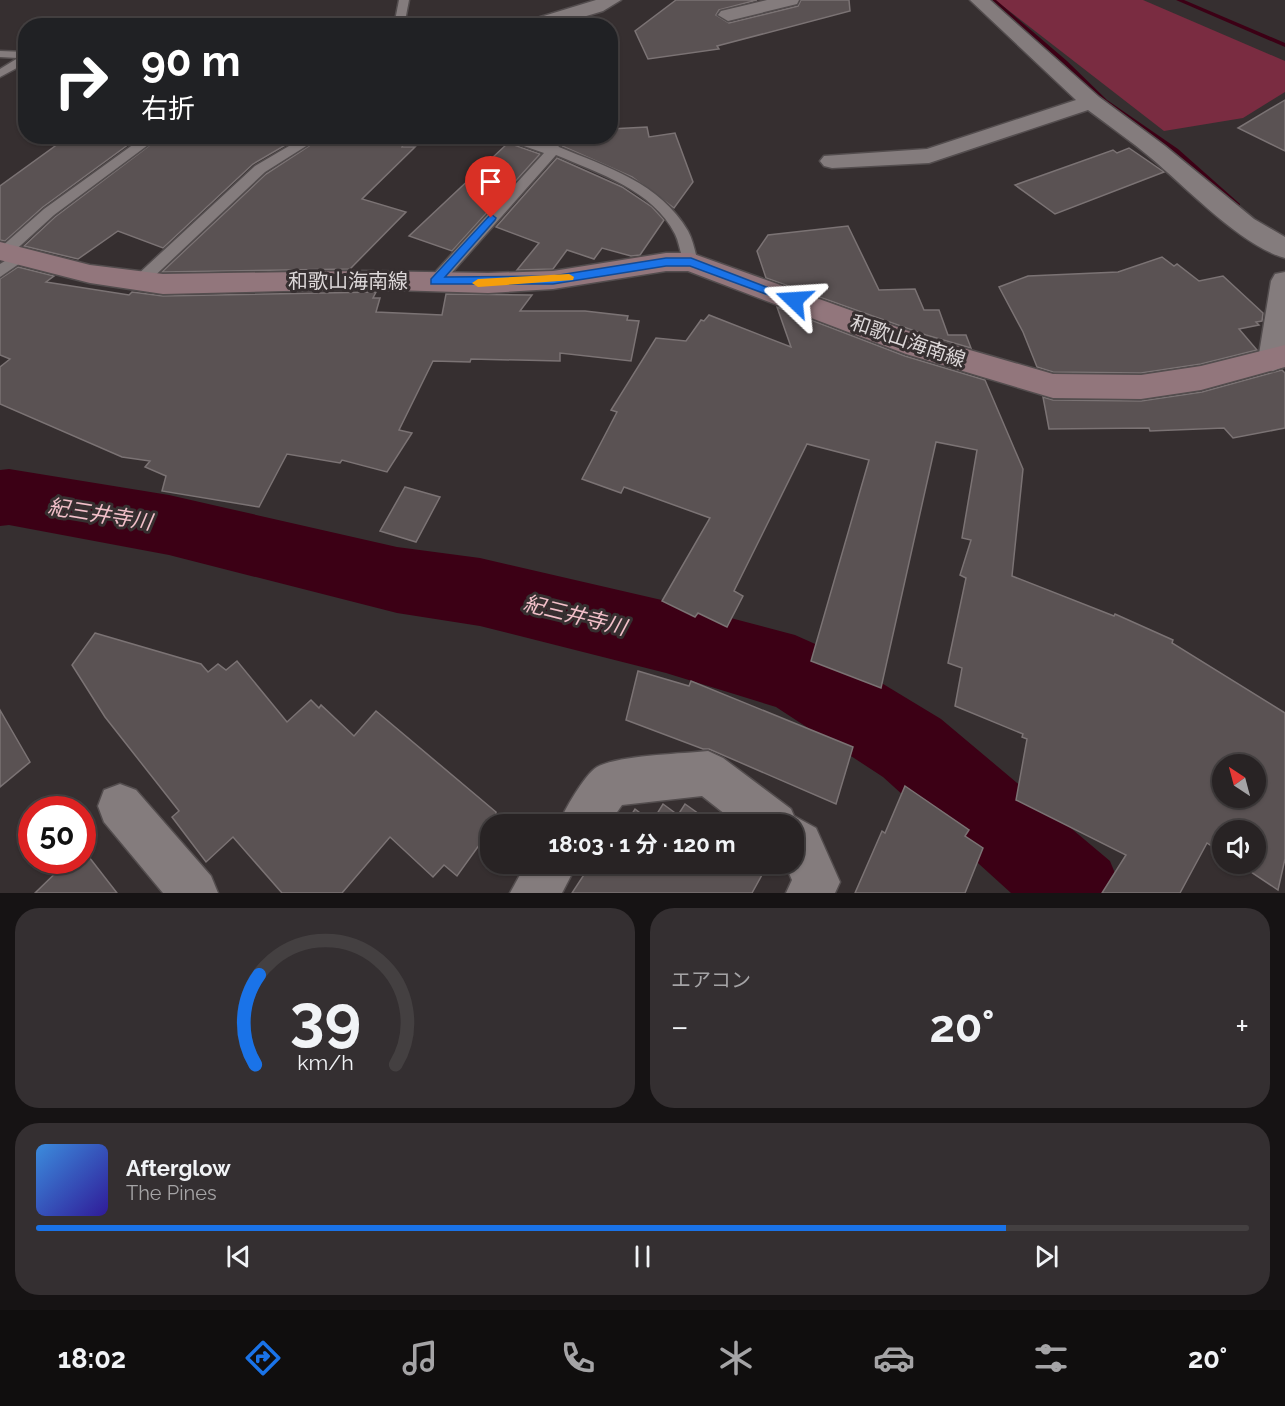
<!DOCTYPE html>
<html lang="ja">
<meta charset="utf-8">
<style>
:root{--surface:#282324;--page:#342f31;--text:#f1f3f6;--muted:#a5a4a6;--line:#444041;--accent:#1a73e8}
body{margin:0;font-family:Raleway,"Noto Sans JP",sans-serif;background:var(--page);color:var(--text);height:100vh;display:flex;flex-direction:column;font-size:22px;white-space:nowrap}
*{box-sizing:border-box;margin:0}
p{font-size:20px;color:var(--muted)}
.icon{flex:none;width:33px;height:33px;fill:none;stroke:currentColor;stroke-width:2;stroke-linecap:round;stroke-linejoin:round}
.map{position:relative;height:893px;overflow:hidden}
.sheet{display:flex;flex-direction:column;gap:15px;padding:15px;background:#161314;flex:1}
.sheet>*{flex:none}
.guide{position:absolute;left:18px;top:18px;width:600px;height:126px;border-radius:24px;box-shadow:0 2px 4px #0004,0 0 0 2px var(--line);background:#202124;color:#fff;overflow:hidden}
.needle{width:39px;rotate:324deg}
.tools{position:absolute;left:1212px;top:754px;display:grid;gap:12px}
.tools a{display:grid;place-items:center;width:54px;height:54px;border-radius:50%;background:var(--surface);box-shadow:0 2px 4px #0004,0 0 0 2px var(--line);font-size:30px}
.speed{position:absolute;left:18px;top:796px;display:flex;gap:12px;font-size:30px;font-weight:700;text-align:center}
.speed>*{display:grid;place-content:center;width:78px;height:78px;border-radius:50%;background:var(--surface);box-shadow:0 2px 4px #0004,0 0 0 2px var(--line);line-height:1}
.speed .limit{border:9px solid #d22;background:#fff;color:#111}
.pin{position:absolute;display:grid;place-items:center;width:51px;height:51px;color:#fff;margin:-62px -26px;border-radius:50% 50% 50% 0;rotate:-45deg;box-shadow:0 0 6px #0007}
.pin .icon{rotate:45deg}
.me{position:absolute;width:66px;margin:-33px;rotate:290deg;stroke-linejoin:round;filter:drop-shadow(0 0 4px #0008)}
.turn{display:flex;align-items:center;gap:21px;height:126px;padding:0 24px;font-size:27px}
.turn .icon{width:78px;height:78px;stroke-width:2.5}
.turn b{display:block;font-size:42px;line-height:51px}
.big{font-size:45px;font-weight:700;line-height:1.1}
.sheet .widget{flex:1;display:flex;flex-direction:column;justify-content:center;gap:9px;min-width:0;padding:0 21px;border-radius:24px;background:var(--page)}
.sheet .dial{align-items:center;gap:0}
.dial svg{height:156px;overflow:visible;fill:none;stroke:var(--line);stroke-width:7;stroke-linecap:round;text-anchor:middle}
.dial text{fill:var(--text);stroke:none}
.song{display:flex;align-items:center;gap:18px}
.cover{width:72px;height:72px;border-radius:9px;background:linear-gradient(135deg,hsl(210 70% 55%),hsl(250 70% 35%))}
.played{height:6px;border-radius:3px;background:linear-gradient(90deg,var(--accent) 80%,var(--line) 80%)}
.keys{display:flex;justify-content:space-around;direction:ltr}
.heat{display:flex;justify-content:space-between;align-items:center;font-size:33px;direction:ltr}
.sheet .tiles{flex:1;display:grid;gap:15px;grid-template-columns:1fr 1fr}
.widget:last-child{grid-column:span 2}
.trip{position:absolute;left:480px;top:814px;width:324px;height:60px;border-radius:24px;background:var(--surface);box-shadow:0 2px 4px #0004,0 0 0 2px var(--line);font-weight:700;line-height:60px;text-align:center}
.dock{display:flex;height:96px;justify-content:space-around;align-items:center;background:#100e0e;color:var(--muted)}
.dock .icon{width:42px;height:42px}
.dock .current{color:var(--accent)}
.dock b{font-size:27px;color:var(--text)}
.map>svg:first-child{display:block}
.green{fill:#7a2c41}
.lines{fill:none;stroke-linecap:round;stroke-linejoin:round}
.stream{fill:#3c0015;fill-rule:evenodd}
.river{fill:#3c0015;fill-rule:evenodd}
.building{fill:#5a5253;stroke:#7b7374;stroke-width:1.5;fill-rule:evenodd}
.service-casing{stroke:#534d4e;stroke-width:3}
.minor-casing{stroke:#534d4e;stroke-width:3}
.secondary-casing{stroke:#534d4e;stroke-width:3}
.service{fill:#847c7d;fill-rule:evenodd}
.minor{fill:#847c7d;fill-rule:evenodd}
.secondary{fill:#92767c;fill-rule:evenodd}
.route{fill:#1a73e8;stroke:#114b97;stroke-width:1.5}
.slow{fill:#f59e0b}
.labels{text-anchor:middle;dominant-baseline:central;stroke-width:6;stroke-linejoin:round;paint-order:stroke}
.street-label{font-size:20px;fill:#dcd7d8;stroke:#362f30}
.water-label{font-size:21px;font-style:italic;fill:#f3c0ca;stroke:#362f30}
</style>
<div class="map">
<svg width="1285" height="893" viewBox="0 0 1285 893">
<rect width="100%" height="100%" fill="#362f30"/>
<polygon class="green" points="995,0 1143,0 1285,61 1285,92 1243,118 1164,131"/>
<g class="lines">
<g class="stream">
<polygon points="989,0 996,0 1067,61 1107,100 1178,149 1240,204 1240,208 1234,208 1172,153 1103,102 1063,63"/>
<polygon points="1176,0 1184,0 1285,43 1285,47"/>
</g>
<polygon class="river" points="9,469 169,495 397,547 480,558 666,601 795,635 822,647 941,719 1110,861 1123,893 1011,893 883,777 776,707 666,673 480,626 397,613 169,555 9,525 0,526 0,470"/>
</g>
<g class="building">
<polygon points="676,0 757,0 719,10 716,15 729,23 798,6 801,0 849,0 850,11 717,46 719,49 648,59 635,31"/>
<polygon points="1285,100 1285,151 1238,128"/>
<polygon points="647,127 649,137 675,133 693,182 674,208 632,177 562,146 563,136 610,136 610,129"/>
<polygon points="69,136 140,136 43,207 5,241 0,240 0,186"/>
<polygon points="162,136 301,136 253,164 163,248 118,231 78,259 24,246 55,217"/>
<polygon points="324,136 407,136 402,147 415,147 362,199 406,212 350,269 162,272 266,174"/>
<polygon points="508,143 540,154 452,251 409,236"/>
<polygon points="1129,148 1164,172 1055,214 1015,185 1113,150 1117,153"/>
<polygon points="557,158 622,187 652,207 664,220 640,255 631,256 602,248 594,259 567,250 553,269 517,270 539,243 496,227"/>
<polygon points="848,226 879,290 915,289 924,310 939,310 948,335 966,335 971,348 926,335 766,278 757,251 768,235"/>
<polygon points="1162,257 1174,266 1177,264 1199,281 1223,276 1263,313 1262,321 1256,322 1259,325 1239,329 1257,350 1201,364 1141,373 1053,372 1037,367 1023,332 999,287 1028,276 1118,272"/>
<polygon points="18,267 54,276 46,282 129,295 132,292 163,296 376,292 373,298 380,298 376,312 442,315 446,294 532,295 520,311 585,311 628,316 627,320 639,321 631,361 560,353 560,361 471,359 470,362 433,361 399,430 412,433 387,472 342,460 340,463 287,454 259,507 162,491 166,476 145,467 150,461 122,457 0,404 0,367 10,359 0,355 0,279"/>
<path d="M777,307L905,356L985,380L1023,469L1012,576L1114,616L1115,614L1173,640L1172,643L1285,713V859L1278,890L1239,864H1256V831H1222V853L1207,843L1180,893H1102L1126,855L1016,800L1027,739L1022,737L1023,734L955,706L962,668L948,663L966,578L960,575L971,540L962,538L977,450L936,442L881,688L811,661L869,460L807,444L734,591L743,596L727,627L698,613L695,617L662,601L710,518L624,487L621,493L582,479L617,412L611,410L656,338L686,341L701,320L704,321L709,315L791,347ZM1222,765H1256V798H1222Z"/>
<polygon points="1282,370 1285,373 1285,428 1233,438 1224,428 1150,431 1149,428 1049,429 1043,397 1053,400 1141,401 1202,392"/>
<polygon points="405,487 440,497 416,542 380,531"/>
<polygon points="95,633 201,664 208,672 218,664 226,670 237,661 287,722 311,700 319,708 321,705 354,736 376,711 496,812 496,822 490,825 490,830 457,876 444,865 433,877 390,837 342,893 282,893 233,837 206,862 172,817 179,811 105,717 72,665"/>
<polygon points="638,671 689,686 691,681 853,747 836,804 709,749 703,749 626,720"/>
<polygon points="0,710 30,762 0,787"/>
<polygon points="905,786 969,830 965,836 983,848 965,893 855,893 882,831 885,833"/>
<polygon points="663,804 678,815 685,804 709,821 712,816 723,825 625,825 635,809 652,822"/>
<polygon points="82,848 117,893 35,893 68,861 82,861"/>
<polygon points="591,864 768,864 752,893 572,893"/>
</g>
<g class="lines">
<defs>
<g id="service">
<polygon points="399,0 409,0 404,26 394,26"/>
<polygon points="0,51 26,52 26,63 0,77 0,69 18,58 0,57"/>
<polygon points="145,136 160,136 54,215 10,255 0,255 0,248 44,209"/>
<polygon points="306,136 322,136 265,172 145,285 135,285 132,281 135,277 255,166"/>
<path d="M495,136H516L544,145L538,136H551L559,147C607,167 660,183 688,231C693,240 695,252 698,262L696,265H686C680,256 680,244 675,234C653,190 598,173 556,155L440,286H430L427,282L430,278L544,153Z"/>
<polygon points="21,251 28,256 26,259 0,277 0,264"/>
</g>
<g id="minor">
<polygon points="596,0 621,0 603,11 553,26 522,26 524,22"/>
<polygon points="767,0 799,0 797,4 728,21 718,15 721,11"/>
<path d="M970,0H990L1099,97L1165,146L1254,219L1285,237V258C1241,246 1187,188 1151,158C1131,141 1109,126 1088,110L929,163L832,168L824,166L820,161L824,156L927,149L1076,100Z"/>
<polygon points="1285,272 1285,366 1273,371 1262,368 1258,360 1271,281 1275,274"/>
<path d="M708,751L723,758L791,809L794,816L816,828L840,882L835,893H786L792,880L785,864H794V825H739L702,796L622,805L608,825H558C564,811 584,775 597,767C620,755 680,754 708,751Z"/>
<polygon points="120,784 136,790 211,876 218,893 163,893 104,822 98,806 104,790"/>
<polygon points="526,864 577,864 562,893 510,893"/>
</g>
<polygon id="secondary" points="0,242 90,265 163,274 363,271 488,273 553,271 666,253 691,253 925,337 1053,374 1141,375 1201,366 1285,345 1285,367 1201,390 1141,399 1053,398 906,354 688,271 666,271 553,289 488,293 363,289 163,294 90,283 0,260"/>
</defs>
<use href="#service" class="service-casing"/>
<use href="#minor" class="minor-casing"/>
<use href="#secondary" class="secondary-casing"/>
<use href="#service" class="service"/>
<use href="#minor" class="minor"/>
<use href="#secondary" class="secondary"/>
</g>
<polygon class="route" points="491,214 496,218 495,220 445,277 553,276 666,258 691,258 800,300 798,303 790,303 690,266 666,266 553,284 431,284 431,279"/>
<polygon class="slow" points="569,274 574,277 573,280 478,287 472,283 478,279"/>
<g class="labels">
<g class="street-label">
<text x="348" y="281">和歌山海南線</text>
<text transform="translate(908 341) rotate(19)">和歌山海南線</text>
</g>
<g class="water-label">
<text transform="translate(100 514) rotate(9)">紀三井寺川</text>
<text transform="translate(575 615) rotate(14)">紀三井寺川</text>
</g>
</g>
</svg>
<div class="tools">
<a><svg class="needle" viewBox="-14 -14 28 28"><path d="M0-13l5 13h-10z" fill="#e53935"/><path d="M0 13l5-13h-10z" fill="#a5a4a6"/></svg></a>
<a><svg class="icon" aria-label="sound" viewBox="0 0 24 24"><path d="M4 9h4l5-4v14l-5-4H4zM17 9q2 3 0 6"/></svg></a>
</div>
<div class="speed"><div class="limit">50</div></div>
<div class="pin" style="left:491px;top:218px;background:#d93025"><svg class="icon" aria-label="arrive" viewBox="0 0 24 24"><path d="M6 21V4h12l-3 4 3 4H6"/></svg></div>
<svg class="me" style="left:794px;top:300px" viewBox="-20 -20 40 40"><path d="M0-17L14 15 0 8-14 15z" fill="#1a73e8" stroke="#fff" stroke-width="4"/></svg>
<div class="trip">18:03 · 1 分 · 120 m</div>
<div class="guide">
<div class="turn"><svg class="icon" aria-label="right" viewBox="0 0 24 24"><path d="M7 20v-9h11M14 6l5 5-5 5"/></svg><div><b>90 m</b>右折</div></div>
</div>
</div>
<section class="sheet">
<div class="tiles">
<div class="widget dial"><svg viewBox="0 0 100 80">
<path d="M14 69A42 42 0 1 1 86 69"/>
<path d="M14 69A42 42 0 0 1 16 23" stroke="#1a73e8"/>
<text x="50" y="56" font-size="32" font-weight="700">39</text>
<text x="50" y="72" font-size="11">km/h</text>
</svg></div>
<div class="widget"><p>エアコン</p>
<div class="heat"><a>−</a><b class="big">20°</b><a>+</a></div>
</div>
<div class="widget">
<div class="song"><i class="cover"></i><div><b>Afterglow</b><p>The Pines</p></div></div>
<div class="played"></div>
<div class="keys"><svg class="icon" aria-label="previous" viewBox="0 0 24 24"><path d="M18 5L8 12l10 7zM5 5v14"/></svg><svg class="icon" aria-label="pause" viewBox="0 0 24 24"><path d="M8 5v14M16 5v14"/></svg><svg class="icon" aria-label="next" viewBox="0 0 24 24"><path d="M6 5l10 7-10 7zM19 5v14"/></svg></div>
</div>
</div>
</section>
<nav class="dock">
<b>18:02</b>
<svg class="icon current" aria-label="directions" viewBox="0 0 24 24"><path d="M12 3l9 9-9 9-9-9zM9 14v-3h6M13 9l2 2-2 2"/></svg>
<svg class="icon" aria-label="music" viewBox="0 0 24 24"><path d="M9 18V5l10-2v13"/><circle cx="6" cy="18" r="3"/><circle cx="16" cy="16" r="3"/></svg>
<svg class="icon" aria-label="phone" viewBox="0 0 24 24"><path d="M5 4h4l2 5-3 2q2 4 5 5l2-3 5 2v4C11 20 4 13 5 4z"/></svg>
<svg class="icon" aria-label="climate" viewBox="0 0 24 24"><path d="M12 3v18M4 7l16 10M4 17L20 7"/></svg>
<svg class="icon" aria-label="car" viewBox="0 0 24 24"><path d="M5 17H2v-5l4-1 3-4h7l3 4 3 1v5h-3M9 17h6M6 11h13"/><circle cx="7" cy="17" r="2"/><circle cx="17" cy="17" r="2"/></svg>
<svg class="icon" aria-label="filters" viewBox="0 0 24 24"><path d="M4 7h16M4 17h16"/><circle cx="9" cy="7" r="2"/><circle cx="15" cy="17" r="2"/></svg>
<b>20°</b>
</nav>
